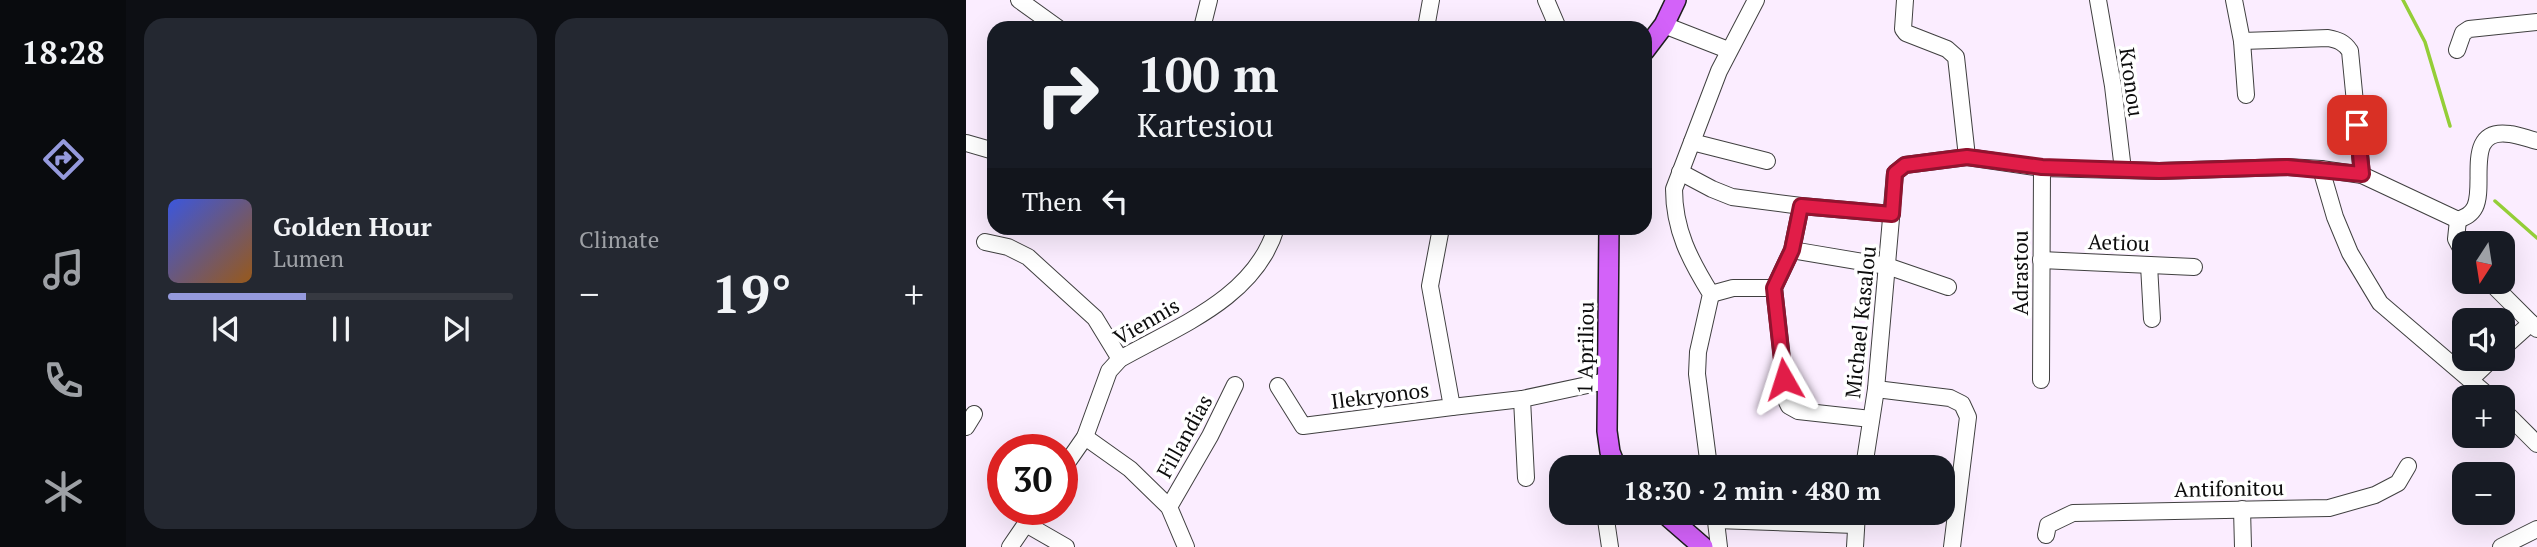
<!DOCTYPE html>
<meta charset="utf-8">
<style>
:root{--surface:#171b24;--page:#242831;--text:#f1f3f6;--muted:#9ea1a6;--line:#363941;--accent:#959add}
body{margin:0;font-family:"PT Serif",serif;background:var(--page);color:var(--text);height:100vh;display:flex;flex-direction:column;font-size:26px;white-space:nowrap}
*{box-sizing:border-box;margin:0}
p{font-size:23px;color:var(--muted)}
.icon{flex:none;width:38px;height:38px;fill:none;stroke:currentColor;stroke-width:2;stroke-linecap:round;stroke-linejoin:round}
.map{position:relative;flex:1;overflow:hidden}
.details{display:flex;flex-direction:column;gap:18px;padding:18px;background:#0d0f14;width:840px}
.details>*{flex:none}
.guide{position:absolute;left:21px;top:21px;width:665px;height:214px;border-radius:21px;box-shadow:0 7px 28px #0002;background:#171b24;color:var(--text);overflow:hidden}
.needle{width:46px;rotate:192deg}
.buttons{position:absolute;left:1486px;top:231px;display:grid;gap:14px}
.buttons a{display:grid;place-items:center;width:63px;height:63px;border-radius:14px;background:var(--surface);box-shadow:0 7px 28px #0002;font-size:35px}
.speed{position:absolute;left:21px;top:434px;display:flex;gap:14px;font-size:35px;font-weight:700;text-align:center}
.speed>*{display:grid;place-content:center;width:91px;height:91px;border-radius:50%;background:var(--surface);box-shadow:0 7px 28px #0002;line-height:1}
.speed .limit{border:10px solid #d22;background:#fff;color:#111}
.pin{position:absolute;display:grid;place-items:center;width:60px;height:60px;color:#fff;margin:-30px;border-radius:14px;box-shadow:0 4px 10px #0006}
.me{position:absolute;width:77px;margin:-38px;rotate:354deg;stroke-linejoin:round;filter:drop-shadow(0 0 5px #0008)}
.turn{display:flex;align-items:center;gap:24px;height:147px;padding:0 35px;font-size:32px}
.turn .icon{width:91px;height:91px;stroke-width:2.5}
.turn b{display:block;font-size:49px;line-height:60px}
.then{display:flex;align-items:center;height:66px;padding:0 35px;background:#0003;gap:14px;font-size:26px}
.big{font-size:52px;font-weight:600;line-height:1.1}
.details .widget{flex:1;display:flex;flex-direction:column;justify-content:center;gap:10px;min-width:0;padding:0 24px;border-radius:21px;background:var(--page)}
.song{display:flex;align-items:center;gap:21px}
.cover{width:84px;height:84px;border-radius:10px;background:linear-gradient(135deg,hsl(230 70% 55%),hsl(30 70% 35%))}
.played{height:7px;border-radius:4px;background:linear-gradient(90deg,var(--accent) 40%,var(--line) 40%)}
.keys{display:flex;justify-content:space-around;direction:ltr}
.heat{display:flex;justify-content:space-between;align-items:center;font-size:38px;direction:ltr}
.details .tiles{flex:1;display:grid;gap:18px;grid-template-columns:repeat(2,1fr)}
.trip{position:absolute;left:583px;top:455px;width:406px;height:70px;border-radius:21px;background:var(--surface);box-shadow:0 7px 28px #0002;font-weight:600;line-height:70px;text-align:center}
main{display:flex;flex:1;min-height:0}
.dock{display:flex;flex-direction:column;width:126px;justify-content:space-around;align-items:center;background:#090b0e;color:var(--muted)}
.dock .icon{width:49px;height:49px}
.dock .selected{color:var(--accent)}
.dock b{font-size:32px;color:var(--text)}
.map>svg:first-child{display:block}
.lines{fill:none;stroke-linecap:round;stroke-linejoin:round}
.stream{stroke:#94ce38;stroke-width:3.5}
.minor-casing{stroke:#404040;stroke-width:18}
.major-casing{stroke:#1e1e1e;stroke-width:22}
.minor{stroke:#fff;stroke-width:16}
.major{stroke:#d362f9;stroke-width:19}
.route-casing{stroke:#92132f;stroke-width:18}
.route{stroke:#e11d48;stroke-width:12}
.labels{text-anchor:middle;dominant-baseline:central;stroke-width:7;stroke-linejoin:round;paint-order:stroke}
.street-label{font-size:21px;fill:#0d0d0d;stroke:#fff}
</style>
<main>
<nav class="dock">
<b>18:28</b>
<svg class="icon selected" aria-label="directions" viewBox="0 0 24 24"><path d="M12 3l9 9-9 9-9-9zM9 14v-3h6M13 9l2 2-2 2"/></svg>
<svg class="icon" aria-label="music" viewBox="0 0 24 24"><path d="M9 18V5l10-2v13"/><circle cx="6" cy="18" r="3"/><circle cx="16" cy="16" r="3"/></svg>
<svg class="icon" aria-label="phone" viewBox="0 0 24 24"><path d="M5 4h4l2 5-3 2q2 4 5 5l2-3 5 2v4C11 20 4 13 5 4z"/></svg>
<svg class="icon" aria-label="climate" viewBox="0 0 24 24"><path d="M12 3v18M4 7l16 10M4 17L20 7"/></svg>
</nav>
<section class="details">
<div class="tiles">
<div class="widget">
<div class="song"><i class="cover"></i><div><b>Golden Hour</b><p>Lumen</p></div></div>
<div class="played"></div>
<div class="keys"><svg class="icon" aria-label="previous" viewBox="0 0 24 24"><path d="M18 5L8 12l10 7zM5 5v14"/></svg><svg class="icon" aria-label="pause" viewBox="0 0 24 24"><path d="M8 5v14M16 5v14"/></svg><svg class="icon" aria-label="next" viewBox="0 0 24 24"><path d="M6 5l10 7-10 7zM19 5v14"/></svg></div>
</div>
<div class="widget"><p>Climate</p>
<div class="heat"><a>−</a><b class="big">19°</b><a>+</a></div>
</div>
</div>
</section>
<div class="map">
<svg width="1571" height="547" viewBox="0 0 1571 547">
<rect width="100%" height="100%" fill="#fbedff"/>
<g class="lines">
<g class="stream">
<polyline points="1437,0 1459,42 1484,126"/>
<polyline points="1529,201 1571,238"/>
</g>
<defs>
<g id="minor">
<polyline points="53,0 92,28"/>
<polyline points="580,0 592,28"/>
<polyline points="939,0 937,29 940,33 981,49 990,57 1001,157"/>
<polyline points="1132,0 1147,86 1157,170"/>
<polyline points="1268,0 1276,41 1280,95"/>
<polyline points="698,25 762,50"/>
<polyline points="236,28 243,0"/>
<polyline points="460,28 465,0"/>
<path d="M1276,41L1362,38C1372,40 1378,42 1384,51L1396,175"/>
<polyline points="1491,50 1497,33 1503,29 1571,22"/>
<polyline points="726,142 801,161"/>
<polyline points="0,143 28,151"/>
<polyline points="1355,169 1369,217 1384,253 1414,303 1524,397"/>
<polyline points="714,172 746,189 766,197 835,206 926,214"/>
<polyline points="835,206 826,250 808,288 821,402 823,406 832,411 905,419"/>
<polyline points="1492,220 1490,239 1498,254"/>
<polyline points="19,242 42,247 62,257 129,318 154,359"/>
<polyline points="826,250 921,266 982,287"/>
<polyline points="1075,260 1228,267"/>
<polyline points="1183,265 1186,319"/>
<polyline points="1524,282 1571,329"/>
<polyline points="745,294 767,288 808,288"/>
<polyline points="1536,349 1565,323"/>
<polyline points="1505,379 1526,359"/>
<polyline points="1075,380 1076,168"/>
<polyline points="312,386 337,426 486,407 464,286 475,228"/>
<polyline points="910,389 984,398 996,404 1002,417 986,547"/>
<polyline points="486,407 556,399"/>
<polyline points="1536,409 1571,444"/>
<polyline points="0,427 8,414"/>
<polyline points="119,437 164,469 203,507 220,547"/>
<path d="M743,467L731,374L732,352L745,294C724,260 708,230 708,189L753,71L790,0"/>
<path d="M898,467L910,389L929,173L939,165L1001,157L1076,168L1193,171L1321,167L1355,169L1396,175L1492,220C1499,217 1505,215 1509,207C1520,184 1497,127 1544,134C1553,135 1562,139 1571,141"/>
<path d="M96,470L119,437L143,371L154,359C212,326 289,298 310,228"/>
<polyline points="560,478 556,399 640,381"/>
<polyline points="203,507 244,436 269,385"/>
<polyline points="1276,509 1277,547"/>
<polyline points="639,513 644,547"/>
<polyline points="749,513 753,547"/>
<polyline points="750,520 889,525"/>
<polyline points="60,524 100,547"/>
<polyline points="1080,535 1082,525 1107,513 1363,508 1409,495 1432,483 1442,466"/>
<polyline points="44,547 70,509"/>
<polyline points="889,547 891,513"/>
<polyline points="1535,547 1571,529"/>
</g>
<g id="major">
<polyline points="679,50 698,25 710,0"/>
<polyline points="643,228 641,431 644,452 650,467"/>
<polyline points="698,513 737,547"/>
</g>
</defs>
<use href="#minor" class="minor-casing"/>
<use href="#major" class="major-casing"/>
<use href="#minor" class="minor"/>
<use href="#major" class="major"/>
</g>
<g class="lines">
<defs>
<polyline id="route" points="818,379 808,288 826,250 835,206 926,214 929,173 939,165 1001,157 1076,167 1193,171 1321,167 1396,174 1391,125"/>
</defs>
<use href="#route" class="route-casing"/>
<use href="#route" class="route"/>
</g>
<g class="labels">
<g class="street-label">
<text transform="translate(1166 82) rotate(82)">Kronou</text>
<text transform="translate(1153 242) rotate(2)">Aetiou</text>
<text transform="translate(1054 273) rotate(-90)">Adrastou</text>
<text transform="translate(180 321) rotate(-30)">Viennis</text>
<text transform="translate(894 322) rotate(-84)">Michael Kasalou</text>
<text transform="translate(619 348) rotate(-89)">1 Apriliou</text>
<text transform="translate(414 395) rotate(-7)">Ilekryonos</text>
<text transform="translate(218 436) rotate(-61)">Fillandias</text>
<text transform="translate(1263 488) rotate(-1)">Antifonitou</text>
</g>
</g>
</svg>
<div class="buttons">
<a><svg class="needle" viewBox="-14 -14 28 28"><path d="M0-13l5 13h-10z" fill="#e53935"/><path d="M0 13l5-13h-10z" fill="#9ea1a6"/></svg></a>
<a><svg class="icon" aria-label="sound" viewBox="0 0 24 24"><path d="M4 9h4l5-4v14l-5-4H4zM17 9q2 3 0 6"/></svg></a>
<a>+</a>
<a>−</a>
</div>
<div class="speed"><div class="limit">30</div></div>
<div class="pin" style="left:1391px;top:125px;background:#d93025"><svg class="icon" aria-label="arrive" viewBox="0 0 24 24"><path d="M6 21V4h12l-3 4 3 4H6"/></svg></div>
<svg class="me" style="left:818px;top:379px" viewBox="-20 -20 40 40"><path d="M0-17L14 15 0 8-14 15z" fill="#e11d48" stroke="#fff" stroke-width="4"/></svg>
<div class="trip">18:30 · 2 min · 480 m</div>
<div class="guide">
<div class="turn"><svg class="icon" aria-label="right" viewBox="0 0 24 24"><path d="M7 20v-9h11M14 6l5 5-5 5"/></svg><div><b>100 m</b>Kartesiou</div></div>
<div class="then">Then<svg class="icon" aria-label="left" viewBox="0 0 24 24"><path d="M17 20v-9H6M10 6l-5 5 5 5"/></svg></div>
</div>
</div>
</main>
